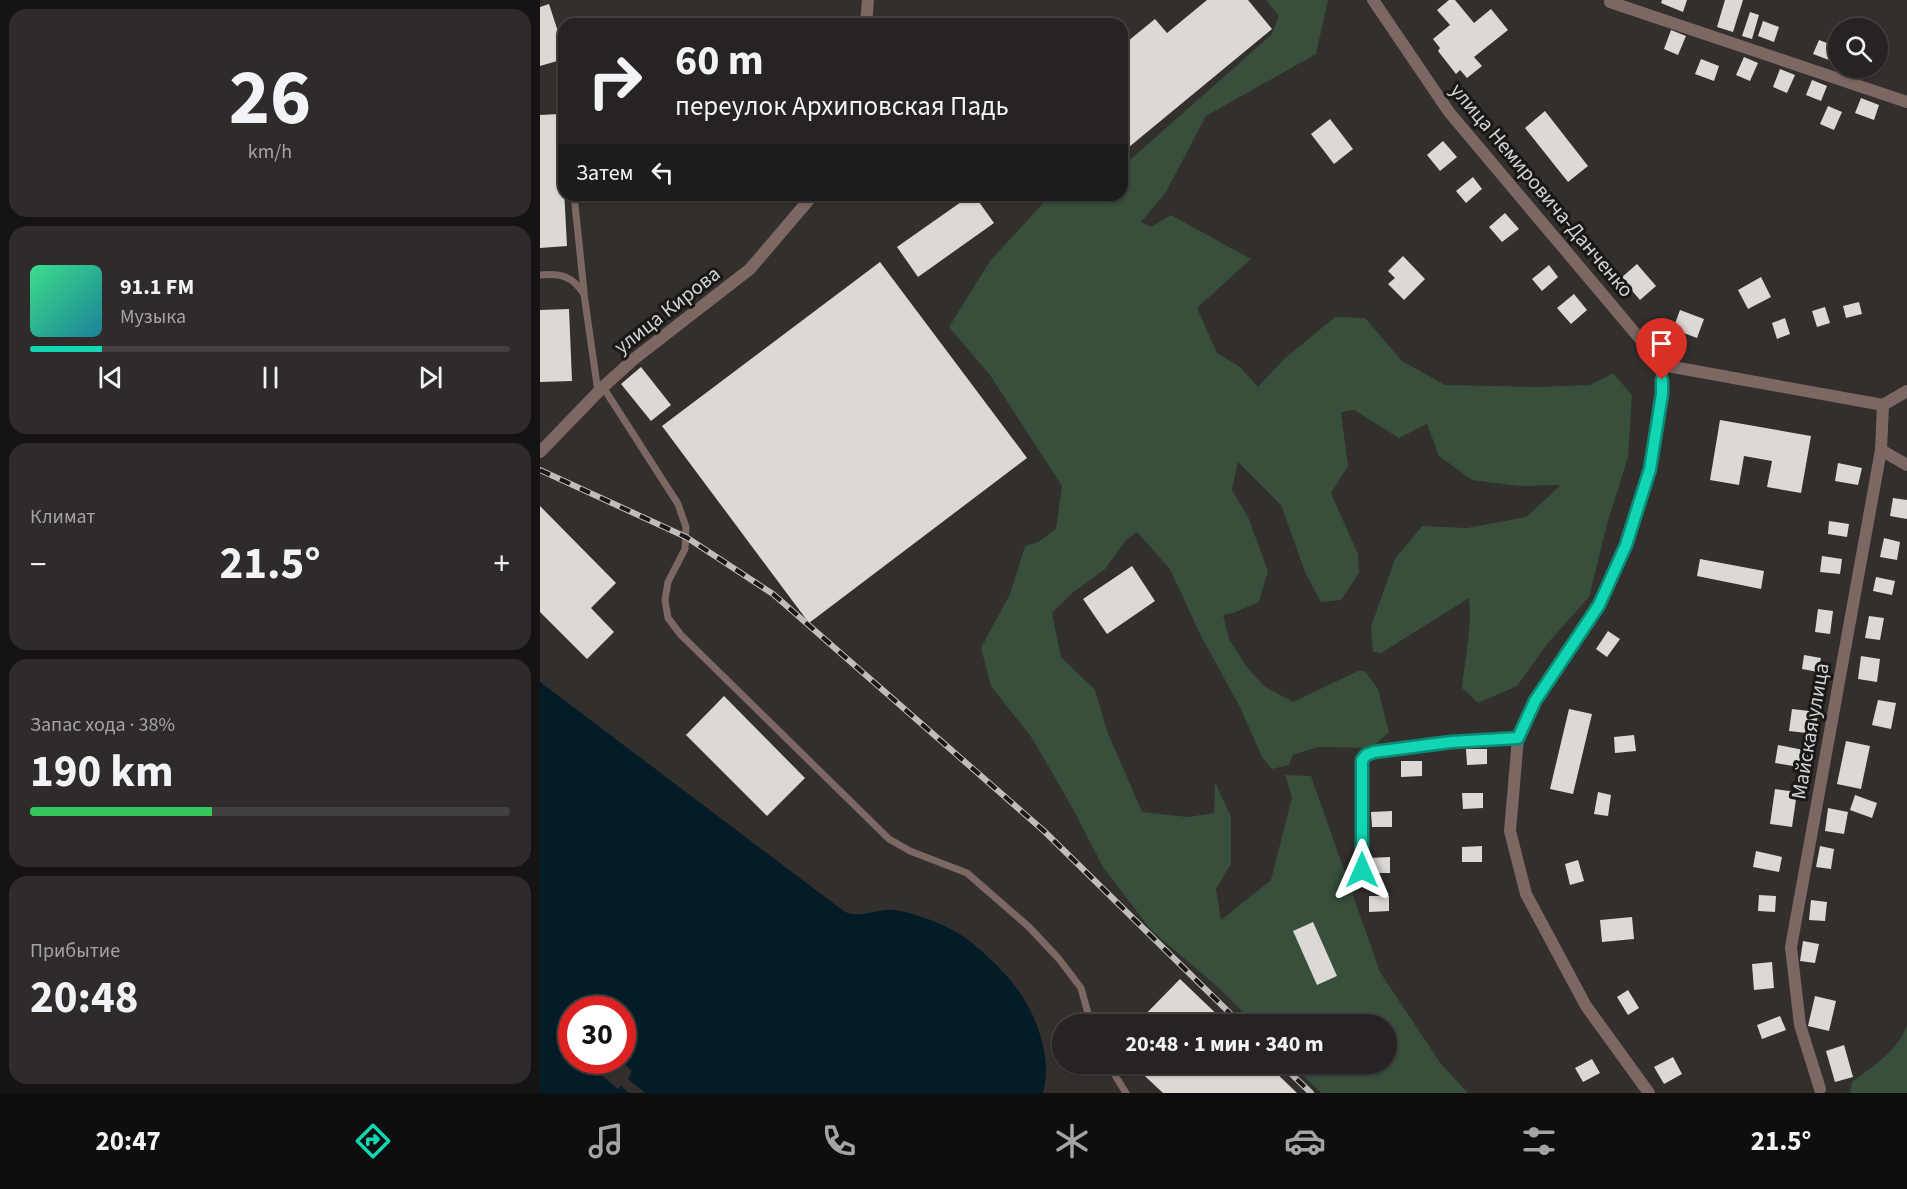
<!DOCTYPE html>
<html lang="ru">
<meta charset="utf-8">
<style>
:root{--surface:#262322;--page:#2e2b2a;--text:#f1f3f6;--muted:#a4a4a5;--line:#424040;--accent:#12d5b4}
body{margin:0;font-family:"Source Sans 3",sans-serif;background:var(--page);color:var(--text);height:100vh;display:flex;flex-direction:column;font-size:22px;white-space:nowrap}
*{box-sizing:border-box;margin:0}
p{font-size:20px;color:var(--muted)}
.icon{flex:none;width:33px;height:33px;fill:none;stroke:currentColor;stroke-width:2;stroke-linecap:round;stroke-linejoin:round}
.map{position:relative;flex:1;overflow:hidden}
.details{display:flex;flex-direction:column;gap:9px;padding:9px;background:#151313;width:540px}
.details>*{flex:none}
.top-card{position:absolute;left:18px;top:18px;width:570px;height:183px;border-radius:18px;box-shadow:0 2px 4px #0004,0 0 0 2px var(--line);background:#262322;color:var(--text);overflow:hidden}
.buttons{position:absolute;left:1288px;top:18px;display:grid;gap:12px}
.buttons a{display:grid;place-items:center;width:60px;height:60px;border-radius:50%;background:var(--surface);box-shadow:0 2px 4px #0004,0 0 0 2px var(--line);font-size:30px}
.speed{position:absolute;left:18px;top:996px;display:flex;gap:12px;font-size:30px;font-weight:700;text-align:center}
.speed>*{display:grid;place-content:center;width:78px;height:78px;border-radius:50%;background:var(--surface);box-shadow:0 2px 4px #0004,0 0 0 2px var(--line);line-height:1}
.speed .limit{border:9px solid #d22;background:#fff;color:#111}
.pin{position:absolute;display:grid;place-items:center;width:51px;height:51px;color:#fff;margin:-62px -26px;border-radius:50% 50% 50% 0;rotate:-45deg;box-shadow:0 0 6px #0007}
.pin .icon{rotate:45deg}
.me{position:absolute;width:66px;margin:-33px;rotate:0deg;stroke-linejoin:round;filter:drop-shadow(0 0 4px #0008)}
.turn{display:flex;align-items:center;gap:21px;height:126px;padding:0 18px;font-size:27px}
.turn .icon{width:78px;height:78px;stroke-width:2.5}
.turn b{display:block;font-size:42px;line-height:51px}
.then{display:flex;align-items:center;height:57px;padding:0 18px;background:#0003;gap:12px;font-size:22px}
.big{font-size:45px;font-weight:700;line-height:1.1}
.details .card{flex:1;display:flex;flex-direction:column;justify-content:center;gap:9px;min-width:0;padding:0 21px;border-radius:18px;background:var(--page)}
.details .dial{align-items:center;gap:0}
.dial b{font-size:78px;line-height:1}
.song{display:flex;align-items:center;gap:18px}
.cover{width:72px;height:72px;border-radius:9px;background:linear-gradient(135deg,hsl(150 70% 55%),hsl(190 70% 35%))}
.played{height:6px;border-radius:3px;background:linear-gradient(90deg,var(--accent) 15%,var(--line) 15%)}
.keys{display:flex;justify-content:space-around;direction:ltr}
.heat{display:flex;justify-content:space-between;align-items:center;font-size:33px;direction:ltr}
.charge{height:9px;border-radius:4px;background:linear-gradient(90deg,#34c759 38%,var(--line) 0)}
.trip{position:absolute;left:512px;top:1014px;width:345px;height:60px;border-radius:30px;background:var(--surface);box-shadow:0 2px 4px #0004,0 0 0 2px var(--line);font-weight:700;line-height:60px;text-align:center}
.tabs{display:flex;height:96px;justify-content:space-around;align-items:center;background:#0f0e0e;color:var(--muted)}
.tabs .icon{width:42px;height:42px}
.tabs .on{color:var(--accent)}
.tabs b{font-size:27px;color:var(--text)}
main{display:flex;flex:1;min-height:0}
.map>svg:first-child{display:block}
.green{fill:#374f3b}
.water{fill:#031c28;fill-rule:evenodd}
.pier{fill:#322f2d}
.building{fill:#dcd9d5}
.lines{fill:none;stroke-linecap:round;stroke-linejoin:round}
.lane{stroke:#7d6763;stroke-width:7}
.street{stroke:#7d6763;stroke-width:12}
.rail-casing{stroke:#c0bebd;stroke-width:6}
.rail{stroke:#191816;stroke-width:4;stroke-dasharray:11;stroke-linecap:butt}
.route-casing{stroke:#0c8a75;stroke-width:15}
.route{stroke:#12d5b4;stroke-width:10}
.labels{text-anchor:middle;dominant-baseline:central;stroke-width:6;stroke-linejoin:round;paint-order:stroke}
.street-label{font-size:21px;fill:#d4d2d1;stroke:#191816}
</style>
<main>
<section class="details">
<div class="card dial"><b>26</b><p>km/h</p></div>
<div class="card">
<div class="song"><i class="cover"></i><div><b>91.1 FM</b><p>Музыка</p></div></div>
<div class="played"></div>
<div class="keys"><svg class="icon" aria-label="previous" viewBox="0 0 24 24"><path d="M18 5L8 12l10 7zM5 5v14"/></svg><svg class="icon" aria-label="pause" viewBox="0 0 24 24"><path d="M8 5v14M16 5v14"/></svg><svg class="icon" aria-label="next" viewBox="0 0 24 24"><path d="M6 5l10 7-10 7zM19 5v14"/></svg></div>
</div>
<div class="card"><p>Климат</p>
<div class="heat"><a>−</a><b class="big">21.5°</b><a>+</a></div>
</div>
<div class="card"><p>Запас хода · 38%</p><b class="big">190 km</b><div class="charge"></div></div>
<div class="card"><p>Прибытие</p><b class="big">20:48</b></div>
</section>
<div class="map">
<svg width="1367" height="1093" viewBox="0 0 1367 1093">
<rect width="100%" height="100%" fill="#322f2d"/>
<g class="green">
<path d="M726,0H788L776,54L666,116L626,192L601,222L611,227L631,215L711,259L657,308L677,353L700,367L718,387L743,360L795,317L825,318L862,361L905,385L996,387L1050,385L1073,373L1092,395L1088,457L1067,524L1049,597L1008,643L977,686L938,703L922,688C925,657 932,630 929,598L841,653L833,652L831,627L855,559L882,526L927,528L986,517L1021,485L979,486L932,480L899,456L887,424L859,438L814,410L801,412L808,466L791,493L818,554L819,573L801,600L781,602L765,572L741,505L698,462L692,490L708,517L728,571L719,602L693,613L683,615L689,639L706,666L724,686L753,702L818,671H825L838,689L849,732L832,748L778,747L753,755L749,765L732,769L722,757L699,705L661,636L630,569L597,532L586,540L565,569L531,594L512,613L521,657L555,690L567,731L602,812L648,817L674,813L675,782L691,817V864L676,889L681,920L731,880L752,797L745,775L771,776L840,972L901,1064L928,1093H781L752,1064H846V1024H715L680,989L611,930L563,867L533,809L492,738L451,686L441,648L470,594L485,546L498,542L516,529L522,486L450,375L409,327L450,261L507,199L543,203L552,195H582V167L731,35L739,16Z"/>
<path d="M1367,1025V1093H1310L1312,1082C1332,1067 1359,1050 1367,1025Z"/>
</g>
<path class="water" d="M0,682L305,912C322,919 337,908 355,910C374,913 399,922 416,932C436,943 470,976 482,996C499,1022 512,1062 503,1093H0ZM32,1010H82V1060H32Z"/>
<polygon class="pier" points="45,1061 81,1061 92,1071 88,1079 105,1093 89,1093 81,1086 78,1089"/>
<g class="building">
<polygon points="667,0 708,0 732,29 589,147 582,139 582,46 615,19 627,33"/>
<polygon points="909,0 915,0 934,23 951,9 968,30 934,57 942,66 927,78 920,70 916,74 898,51 900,48 893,39 910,25 897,10"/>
<polygon points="1122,0 1147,0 1143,12 1121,3"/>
<polygon points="1185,0 1203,0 1193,32 1177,27"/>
<polygon points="9,4 24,50 24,59 0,66 0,7"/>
<polygon points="1210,12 1219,15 1212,39 1202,36"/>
<polygon points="1223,21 1239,27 1234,42 1218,36"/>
<polygon points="1131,30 1146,36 1138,55 1124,49"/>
<polygon points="1279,40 1295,46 1289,60 1273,54"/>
<polygon points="1204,57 1218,63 1210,81 1196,75"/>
<polygon points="1161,59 1179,66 1174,81 1155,74"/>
<polygon points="1240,69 1255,75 1247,93 1233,87"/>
<polygon points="1272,80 1287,86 1281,101 1266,95"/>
<polygon points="1321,98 1339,105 1334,120 1315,113"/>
<polygon points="1288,106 1302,112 1294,130 1280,124"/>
<polygon points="1005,111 1048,166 1028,182 985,128"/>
<polygon points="20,114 27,246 0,248 0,115"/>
<polygon points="790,119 813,149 794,164 771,134"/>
<polygon points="903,141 917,157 900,171 887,155"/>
<polygon points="933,177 942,189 926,203 916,191"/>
<polygon points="431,195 434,195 454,223 378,277 357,247"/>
<polygon points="965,213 979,229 962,242 949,227"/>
<polygon points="863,256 885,279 864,300 848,284 855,278 848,271"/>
<polygon points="340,262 487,458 269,623 122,426"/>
<polygon points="1097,264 1116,286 1100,300 1081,278"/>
<polygon points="1009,265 1018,277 1002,291 992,279"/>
<polygon points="1221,277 1231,297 1208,309 1198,290"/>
<polygon points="1034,294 1047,310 1031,324 1017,308"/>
<polygon points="1319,302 1322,314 1306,318 1303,306"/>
<polygon points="1285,307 1290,323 1277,327 1272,311"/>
<polygon points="29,309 32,381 0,382 0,310"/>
<polygon points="1140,310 1164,319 1157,338 1133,329"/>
<polygon points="1245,318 1250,334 1237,339 1232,323"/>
<polygon points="101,367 131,405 111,421 81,384"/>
<polygon points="1180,420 1271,436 1261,493 1227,487 1232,461 1204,456 1199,485 1170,480"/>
<polygon points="1298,463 1322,468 1318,485 1295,481"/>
<polygon points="1353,498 1367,500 1367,519 1350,516"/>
<polygon points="0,506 76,583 51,608 74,632 47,659 0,612"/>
<polygon points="1289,521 1309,524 1307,537 1288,534"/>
<polygon points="1344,538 1360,542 1357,560 1340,557"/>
<polygon points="1282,556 1302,559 1300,574 1280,572"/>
<polygon points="1160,559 1224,571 1221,589 1157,576"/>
<polygon points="592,566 615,601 567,634 543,599"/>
<polygon points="1336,577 1355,581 1352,595 1333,591"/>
<polygon points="1278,609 1293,611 1290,634 1275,632"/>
<polygon points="1329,616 1344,618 1340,640 1325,638"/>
<polygon points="1068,631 1080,639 1067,657 1056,649"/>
<polygon points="1264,655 1281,658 1278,672 1262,669"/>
<polygon points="1321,656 1340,659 1337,682 1318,679"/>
<polygon points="184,696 265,778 227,816 146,735"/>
<polygon points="1338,700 1356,703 1351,729 1332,725"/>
<polygon points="1029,709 1052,714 1033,794 1010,789"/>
<polygon points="1252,709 1278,712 1275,734 1249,731"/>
<polygon points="1094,735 1096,751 1075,753 1074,737"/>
<polygon points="1306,741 1330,746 1321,789 1297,784"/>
<polygon points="1238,745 1269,751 1266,768 1235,763"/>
<polygon points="926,749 947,749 947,764 927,765"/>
<polygon points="861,761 882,761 882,776 861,777"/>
<polygon points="1235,789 1257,792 1252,827 1230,824"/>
<polygon points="1058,792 1071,795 1068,816 1054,814"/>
<polygon points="922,793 943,793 943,808 923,809"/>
<polygon points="1315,795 1337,803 1332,818 1310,810"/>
<polygon points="1288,808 1308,812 1304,834 1285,831"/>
<polygon points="852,811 852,827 832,827 831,812"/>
<polygon points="942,846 942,862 922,862 922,847"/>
<polygon points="1280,846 1294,849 1291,869 1276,867"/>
<polygon points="1216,851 1242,857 1239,872 1213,867"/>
<polygon points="850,857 850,873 829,873 829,858"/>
<polygon points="1038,860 1044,881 1030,885 1025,864"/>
<polygon points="1219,895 1236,896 1235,912 1218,911"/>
<polygon points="829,896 849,896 849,911 829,912"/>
<polygon points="1271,900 1287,902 1285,921 1269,920"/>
<polygon points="1092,917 1094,939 1062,942 1060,920"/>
<polygon points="773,922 797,976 777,985 753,931"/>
<polygon points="1263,941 1279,944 1275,963 1260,961"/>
<polygon points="1232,962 1234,988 1214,990 1212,964"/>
<polygon points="640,979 687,1024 596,1024"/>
<polygon points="1088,990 1099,1008 1088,1015 1077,997"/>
<polygon points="1275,996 1296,1001 1289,1031 1268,1026"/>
<polygon points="1240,1016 1246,1030 1222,1039 1217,1025"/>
<polygon points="1304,1045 1313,1077 1295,1082 1286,1051"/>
<polygon points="1133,1057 1142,1074 1124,1084 1114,1067"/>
<polygon points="1052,1059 1060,1073 1043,1082 1035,1068"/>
<polygon points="592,1064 727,1064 757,1093 623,1093"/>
</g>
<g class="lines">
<g class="lane">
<polyline points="34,195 44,291"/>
<path d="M0,275C21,273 32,276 44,294L58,392"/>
<polyline points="63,387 138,504 146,527 145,549 128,582 125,600 128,618 141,635 349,839 370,851 427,873 489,927 519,959 541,988 551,1024"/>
<polyline points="568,1064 586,1093"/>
</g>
<g class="street">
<polyline points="833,0 909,112 1122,365 1343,405"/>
<polyline points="1070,2 1367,102"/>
<polyline points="326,24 328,0"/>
<polyline points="1341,450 1367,465"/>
<polyline points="0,452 63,387 94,359 210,269 273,195"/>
<polyline points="822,870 822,760 826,755 834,752 911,742 978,738"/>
<polyline points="1280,1089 1260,1025 1251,947 1341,450 1343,405 1367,391"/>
<polyline points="1109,1093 1046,1006 986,894 970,831 978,738 995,701 1059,605 1086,545 1110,469 1122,394 1122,365"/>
</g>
<defs>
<g id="rail">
<polyline points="0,470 146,537 233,594 504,831 701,1024"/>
<polyline points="741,1064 771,1093"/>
</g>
</defs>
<use href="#rail" class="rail-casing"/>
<use href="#rail" class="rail"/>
</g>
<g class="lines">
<defs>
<polyline id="route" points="822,870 822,760 826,755 834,752 911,742 978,738 995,701 1059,605 1086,545 1110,469 1122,394 1122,380"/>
</defs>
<use href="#route" class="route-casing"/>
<use href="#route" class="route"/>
</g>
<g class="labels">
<g class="street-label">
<text transform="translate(1002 190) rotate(50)">улица Немировича-Данченко</text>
<text transform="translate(127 310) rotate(-38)">улица Кирова</text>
<text transform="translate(1270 731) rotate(-80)">Майская улица</text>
</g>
</g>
</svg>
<div class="buttons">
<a><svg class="icon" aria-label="search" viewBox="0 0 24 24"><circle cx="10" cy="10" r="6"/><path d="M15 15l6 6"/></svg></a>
</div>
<div class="speed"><div class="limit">30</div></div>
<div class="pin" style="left:1122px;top:380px;background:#d93025"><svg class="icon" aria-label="arrive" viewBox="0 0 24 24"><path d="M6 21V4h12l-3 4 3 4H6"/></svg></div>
<svg class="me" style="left:822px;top:870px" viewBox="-20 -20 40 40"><path d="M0-17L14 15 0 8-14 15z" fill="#12d5b4" stroke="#fff" stroke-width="4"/></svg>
<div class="trip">20:48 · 1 мин · 340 m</div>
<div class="top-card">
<div class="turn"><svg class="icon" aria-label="right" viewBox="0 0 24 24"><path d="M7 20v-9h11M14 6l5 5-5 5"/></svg><div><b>60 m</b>переулок Архиповская Падь</div></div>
<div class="then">Затем<svg class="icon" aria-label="left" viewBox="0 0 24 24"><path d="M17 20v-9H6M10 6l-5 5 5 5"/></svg></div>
</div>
</div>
</main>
<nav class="tabs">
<b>20:47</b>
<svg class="icon on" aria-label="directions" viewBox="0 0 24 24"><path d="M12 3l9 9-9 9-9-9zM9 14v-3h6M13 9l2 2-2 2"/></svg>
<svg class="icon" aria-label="music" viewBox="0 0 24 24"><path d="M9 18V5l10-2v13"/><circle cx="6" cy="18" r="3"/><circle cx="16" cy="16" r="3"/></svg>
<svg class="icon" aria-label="phone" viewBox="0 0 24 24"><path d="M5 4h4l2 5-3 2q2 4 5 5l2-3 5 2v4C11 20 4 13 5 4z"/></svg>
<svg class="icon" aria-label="climate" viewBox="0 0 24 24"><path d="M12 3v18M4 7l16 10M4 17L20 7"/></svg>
<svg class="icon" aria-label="car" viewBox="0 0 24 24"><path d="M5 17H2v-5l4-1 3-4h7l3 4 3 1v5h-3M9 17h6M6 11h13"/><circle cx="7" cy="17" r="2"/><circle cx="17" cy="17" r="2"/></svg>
<svg class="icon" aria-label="filters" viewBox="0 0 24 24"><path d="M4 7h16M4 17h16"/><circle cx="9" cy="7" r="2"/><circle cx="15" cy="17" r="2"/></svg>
<b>21.5°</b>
</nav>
